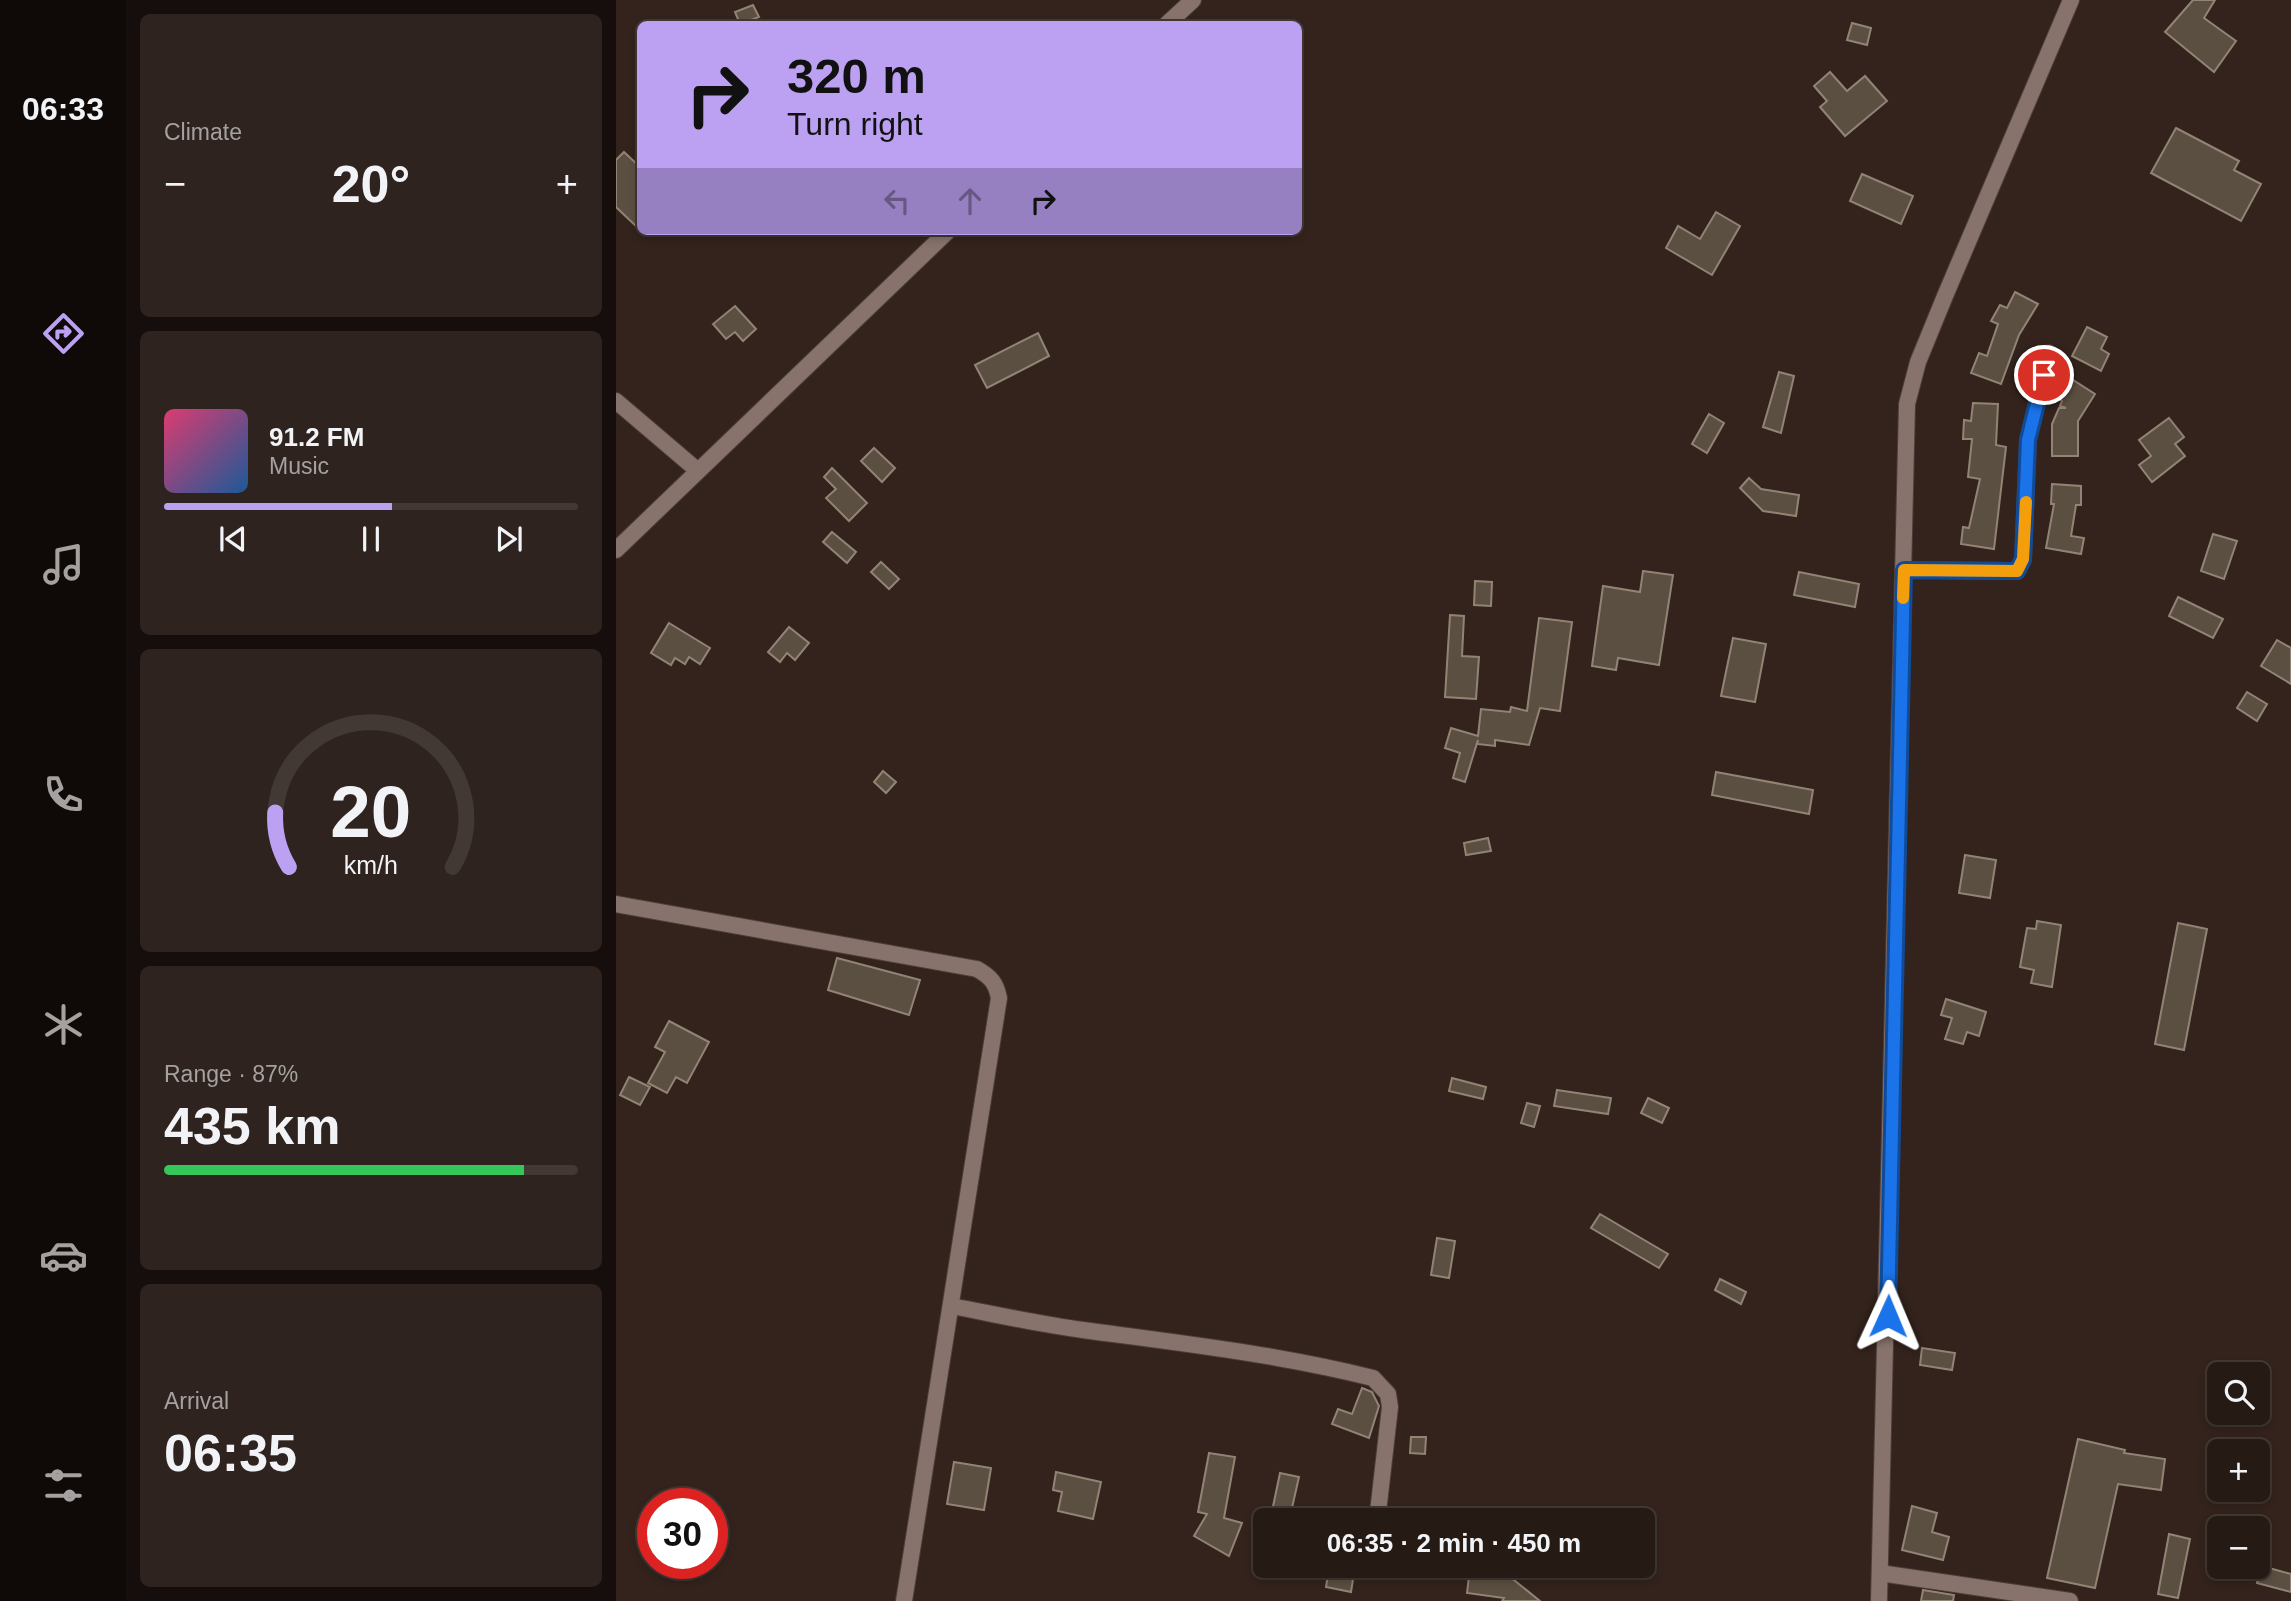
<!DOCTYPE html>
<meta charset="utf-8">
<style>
:root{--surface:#261a15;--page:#2e231e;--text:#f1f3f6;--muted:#a4a1a0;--line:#423834;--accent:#bca0f2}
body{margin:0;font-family:Arial,sans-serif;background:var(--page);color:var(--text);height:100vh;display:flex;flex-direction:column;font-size:26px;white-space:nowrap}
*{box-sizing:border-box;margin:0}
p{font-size:23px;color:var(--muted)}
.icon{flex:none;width:38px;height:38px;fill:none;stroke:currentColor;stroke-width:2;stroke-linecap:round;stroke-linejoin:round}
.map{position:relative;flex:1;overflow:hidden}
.details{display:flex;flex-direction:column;gap:14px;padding:14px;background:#150e0c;width:490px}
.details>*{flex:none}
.banner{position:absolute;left:21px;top:21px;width:665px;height:214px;border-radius:10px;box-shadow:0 4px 10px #0003,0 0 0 2px var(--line);background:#bca0f2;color:#111;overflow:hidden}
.controls{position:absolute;left:1591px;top:1362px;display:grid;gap:14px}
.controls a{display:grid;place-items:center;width:63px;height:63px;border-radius:10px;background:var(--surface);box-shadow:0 4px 10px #0003,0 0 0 2px var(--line);font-size:35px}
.speed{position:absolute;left:21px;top:1488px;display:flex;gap:14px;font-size:35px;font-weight:700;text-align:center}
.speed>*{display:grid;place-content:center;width:91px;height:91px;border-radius:50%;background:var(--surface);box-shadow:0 4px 10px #0003,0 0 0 2px var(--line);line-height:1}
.speed .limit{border:10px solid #d22;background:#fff;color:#111}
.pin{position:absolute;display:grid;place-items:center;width:60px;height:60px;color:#fff;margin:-30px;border:4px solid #fff;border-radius:50%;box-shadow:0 2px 7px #0007}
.me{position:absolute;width:77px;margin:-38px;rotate:1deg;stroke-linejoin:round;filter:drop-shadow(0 0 5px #0008)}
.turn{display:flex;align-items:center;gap:24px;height:147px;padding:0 35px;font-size:32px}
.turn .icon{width:91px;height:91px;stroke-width:2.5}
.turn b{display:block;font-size:49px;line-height:60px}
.lanes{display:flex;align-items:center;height:66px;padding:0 35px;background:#0003;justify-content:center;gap:35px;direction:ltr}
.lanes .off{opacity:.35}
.big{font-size:52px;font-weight:700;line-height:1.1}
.details .widget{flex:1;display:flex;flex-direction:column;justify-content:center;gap:10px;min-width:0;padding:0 24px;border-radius:10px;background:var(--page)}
.details .dial{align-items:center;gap:0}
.dial svg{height:182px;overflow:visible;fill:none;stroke:var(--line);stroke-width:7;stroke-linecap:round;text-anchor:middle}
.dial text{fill:var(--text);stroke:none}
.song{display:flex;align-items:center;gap:21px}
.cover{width:84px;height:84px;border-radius:10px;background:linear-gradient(135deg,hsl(340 70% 55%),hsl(210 70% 35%))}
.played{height:7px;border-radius:4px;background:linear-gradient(90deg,var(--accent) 55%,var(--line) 55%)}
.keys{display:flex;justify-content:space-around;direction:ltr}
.heat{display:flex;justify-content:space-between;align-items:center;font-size:38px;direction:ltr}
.charge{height:10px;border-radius:5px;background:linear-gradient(90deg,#34c759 87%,var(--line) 0)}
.trip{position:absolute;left:637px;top:1508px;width:402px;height:70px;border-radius:10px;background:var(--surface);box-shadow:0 4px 10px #0003,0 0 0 2px var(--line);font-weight:700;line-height:70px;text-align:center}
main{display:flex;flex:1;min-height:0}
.tab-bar{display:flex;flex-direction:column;width:126px;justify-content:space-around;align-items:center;background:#0f0a08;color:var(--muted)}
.tab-bar .icon{width:49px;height:49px}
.tab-bar .on{color:var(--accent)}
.tab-bar b{font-size:32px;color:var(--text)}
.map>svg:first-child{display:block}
.building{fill:#5b4f41;stroke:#918475;stroke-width:2}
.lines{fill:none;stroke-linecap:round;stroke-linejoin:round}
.minor-casing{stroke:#4c3e3a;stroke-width:18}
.minor{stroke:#87736b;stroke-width:16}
.route-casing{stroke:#114b97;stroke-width:18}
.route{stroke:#1a73e8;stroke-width:12}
.slow{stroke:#f59e0b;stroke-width:12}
</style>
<main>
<nav class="tab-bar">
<b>06:33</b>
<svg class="icon on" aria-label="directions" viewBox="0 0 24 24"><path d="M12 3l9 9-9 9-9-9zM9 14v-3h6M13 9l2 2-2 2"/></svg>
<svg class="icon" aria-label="music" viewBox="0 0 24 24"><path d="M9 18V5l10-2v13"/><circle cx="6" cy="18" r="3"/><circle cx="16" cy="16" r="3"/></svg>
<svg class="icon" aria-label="phone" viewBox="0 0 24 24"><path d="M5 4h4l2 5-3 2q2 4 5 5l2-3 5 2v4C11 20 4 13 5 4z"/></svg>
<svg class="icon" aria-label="climate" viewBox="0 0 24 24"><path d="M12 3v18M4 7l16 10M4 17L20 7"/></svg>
<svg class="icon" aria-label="car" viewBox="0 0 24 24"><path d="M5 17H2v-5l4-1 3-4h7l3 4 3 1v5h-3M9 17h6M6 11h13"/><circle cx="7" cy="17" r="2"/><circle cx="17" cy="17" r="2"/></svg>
<svg class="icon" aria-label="filters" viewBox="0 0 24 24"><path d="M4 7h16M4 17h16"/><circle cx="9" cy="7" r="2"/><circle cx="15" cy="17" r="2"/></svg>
</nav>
<section class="details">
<div class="widget"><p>Climate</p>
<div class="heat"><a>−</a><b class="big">20°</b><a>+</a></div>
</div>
<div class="widget">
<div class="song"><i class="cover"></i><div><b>91.2 FM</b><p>Music</p></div></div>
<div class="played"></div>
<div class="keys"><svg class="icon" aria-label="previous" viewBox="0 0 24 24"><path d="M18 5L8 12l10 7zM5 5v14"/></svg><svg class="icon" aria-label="pause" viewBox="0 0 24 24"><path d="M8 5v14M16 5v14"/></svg><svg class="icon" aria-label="next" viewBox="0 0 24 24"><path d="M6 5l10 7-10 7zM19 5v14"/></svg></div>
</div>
<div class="widget dial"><svg viewBox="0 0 100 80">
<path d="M14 69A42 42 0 1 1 86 69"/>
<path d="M14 69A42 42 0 0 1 8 45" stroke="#bca0f2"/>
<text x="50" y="56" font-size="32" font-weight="700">20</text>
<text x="50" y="72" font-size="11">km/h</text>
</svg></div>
<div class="widget"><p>Range · 87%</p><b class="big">435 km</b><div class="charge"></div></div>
<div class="widget"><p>Arrival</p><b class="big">06:35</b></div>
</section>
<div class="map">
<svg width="1675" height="1601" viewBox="0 0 1675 1601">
<rect width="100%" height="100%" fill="#33231c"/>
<g class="building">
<polygon points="1577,0 1599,0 1588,18 1620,41 1598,72 1549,32"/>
<polygon points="137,5 143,17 124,24 119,12"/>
<polygon points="1236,23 1255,28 1251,45 1231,40"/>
<polygon points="1214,72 1231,91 1249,76 1271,101 1229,136 1204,107 1211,101 1198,86"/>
<polygon points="1560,128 1623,161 1618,170 1645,184 1625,221 1535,173"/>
<polygon points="8,152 24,167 24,230 0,207 0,160"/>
<polygon points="1246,174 1297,196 1285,224 1234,201"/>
<polygon points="1100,212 1124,226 1096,275 1050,248 1062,226 1084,239"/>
<polygon points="1399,292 1422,304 1403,335 1385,384 1355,373 1363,353 1371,356 1382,324 1375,321 1384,305 1391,308"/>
<polygon points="119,306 140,329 127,341 119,332 110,339 97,324"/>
<polygon points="1471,327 1491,337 1485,349 1493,354 1485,371 1456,356"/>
<polygon points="422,333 433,356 371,388 359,365"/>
<polygon points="1163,372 1178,376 1165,433 1147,427"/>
<polygon points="1451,376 1479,394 1462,421 1462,456 1436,456 1436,424 1443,408 1450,408 1444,406 1446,401 1439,396"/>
<polygon points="1357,403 1382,404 1380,445 1390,447 1378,549 1345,544 1347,527 1353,528 1364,479 1352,477 1356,439 1347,439 1348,420 1355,421"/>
<polygon points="1093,414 1108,423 1091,453 1076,444"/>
<polygon points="1553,418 1568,437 1559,444 1569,456 1536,482 1523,465 1535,456 1523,440"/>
<polygon points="258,448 279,468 266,482 245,461"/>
<polygon points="216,468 251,503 233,521 210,498 220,489 208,477"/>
<polygon points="1133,478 1145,489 1183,495 1180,516 1147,511 1124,488"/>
<polygon points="1436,484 1465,486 1465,505 1460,505 1455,536 1468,538 1465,554 1430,548 1438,504 1435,504"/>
<polygon points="216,532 240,552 231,563 207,542"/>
<polygon points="1597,534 1621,541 1608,579 1585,571"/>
<polygon points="265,562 283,579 273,589 255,572"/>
<polygon points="1027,571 1057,575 1043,665 1002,658 1000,670 976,666 987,586 1024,592"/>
<polygon points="1183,572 1243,584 1239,607 1178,595"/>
<polygon points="859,581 876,582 875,606 858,605"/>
<polygon points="1562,597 1607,619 1597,638 1553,616"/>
<polygon points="834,615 848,616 846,656 863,657 860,699 829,697"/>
<polygon points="923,618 956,622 944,711 924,708 913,745 879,740 879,746 861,744 862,740 849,782 837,778 844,753 829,748 835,728 862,736 865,709 894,712 895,707 911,711"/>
<polygon points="53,623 94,648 84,664 73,657 69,664 59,658 55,665 35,653"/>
<polygon points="173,627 193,643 179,660 171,653 164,662 152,652"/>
<polygon points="1117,638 1150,644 1139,702 1105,696"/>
<polygon points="1661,640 1675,648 1675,684 1645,666"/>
<polygon points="1631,692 1651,704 1641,721 1621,708"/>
<polygon points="267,771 280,782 270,793 258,782"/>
<polygon points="1100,772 1197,790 1193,814 1096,795"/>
<polygon points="872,838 875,851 850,855 848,843"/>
<polygon points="1349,855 1380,860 1374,898 1343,893"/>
<polygon points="1421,921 1445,925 1436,987 1415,983 1418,970 1404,967 1411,928 1420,929"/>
<polygon points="1562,923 1591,929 1568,1050 1539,1044"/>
<polygon points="221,958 304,980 293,1015 212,990"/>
<polygon points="1330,999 1370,1012 1363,1036 1351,1032 1347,1044 1329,1039 1336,1018 1325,1015"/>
<polygon points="53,1021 93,1042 71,1083 60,1077 51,1093 32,1083 49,1052 39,1047"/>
<polygon points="13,1077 34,1087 24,1105 4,1095"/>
<polygon points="836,1078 870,1087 867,1099 833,1091"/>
<polygon points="941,1090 995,1098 992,1114 938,1106"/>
<polygon points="1032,1098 1053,1108 1046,1123 1025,1113"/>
<polygon points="911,1103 924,1106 918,1127 905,1123"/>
<polygon points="984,1214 1052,1254 1043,1268 975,1228"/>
<polygon points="821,1238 839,1241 833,1278 815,1275"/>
<polygon points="1104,1279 1130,1292 1125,1304 1099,1290"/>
<polygon points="1306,1348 1339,1353 1336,1370 1304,1365"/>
<polygon points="746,1388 756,1392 763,1406 753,1438 716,1424 722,1409 736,1414"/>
<polygon points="795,1437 810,1437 809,1454 794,1453"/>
<polygon points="1462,1439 1509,1450 1508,1453 1549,1459 1545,1490 1502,1484 1479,1588 1431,1578"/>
<polygon points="593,1453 619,1457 608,1518 626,1523 613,1556 578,1536 591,1514 582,1512"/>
<polygon points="338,1462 375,1468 368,1510 331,1504"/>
<polygon points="440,1472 485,1482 477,1519 442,1511 446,1492 437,1490"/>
<polygon points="664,1473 683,1477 673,1521 654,1521"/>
<polygon points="1296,1506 1321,1513 1316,1532 1333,1537 1327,1560 1286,1550"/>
<polygon points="1553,1534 1574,1539 1562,1598 1542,1594"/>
<polygon points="1646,1566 1675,1574 1675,1592 1641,1583"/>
<polygon points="713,1568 738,1573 735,1592 710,1587"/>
<polygon points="854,1568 888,1572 924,1601 886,1601 888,1598 851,1593"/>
<polygon points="1307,1590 1338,1595 1337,1601 1305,1601"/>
</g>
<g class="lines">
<defs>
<g id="minor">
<polyline points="551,24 577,0"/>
<polyline points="0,401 81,470"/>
<polyline points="0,550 332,231"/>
<polyline points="1288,570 1401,571 1407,560 1412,440 1433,353"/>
<path d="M0,904L361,969C375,977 380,983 383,998L288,1601"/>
<path d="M335,1306C378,1314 422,1324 467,1330C564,1343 661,1354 757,1378L772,1394L774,1407L761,1521"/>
<polyline points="1264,1573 1454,1601"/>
<polyline points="1263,1601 1291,404 1302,362 1329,296 1455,0"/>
</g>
</defs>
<use href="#minor" class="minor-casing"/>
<use href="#minor" class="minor"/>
</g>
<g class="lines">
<defs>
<polyline id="route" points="1272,1316 1288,570 1401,571 1407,559 1412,440 1428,375"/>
</defs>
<use href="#route" class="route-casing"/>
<use href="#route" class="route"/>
<polyline class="slow" points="1287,598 1288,570 1401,571 1407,559 1410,502"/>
</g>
</svg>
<div class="controls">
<a><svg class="icon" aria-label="search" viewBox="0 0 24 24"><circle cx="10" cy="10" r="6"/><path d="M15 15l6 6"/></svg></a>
<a>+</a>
<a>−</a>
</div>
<div class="speed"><div class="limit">30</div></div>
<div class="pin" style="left:1428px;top:375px;background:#d93025"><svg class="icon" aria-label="arrive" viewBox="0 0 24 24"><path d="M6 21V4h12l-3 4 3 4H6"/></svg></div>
<svg class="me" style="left:1272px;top:1316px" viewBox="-20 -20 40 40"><path d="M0-17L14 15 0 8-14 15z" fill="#1a73e8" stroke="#fff" stroke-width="4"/></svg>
<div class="trip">06:35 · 2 min · 450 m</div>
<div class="banner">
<div class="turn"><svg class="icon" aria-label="right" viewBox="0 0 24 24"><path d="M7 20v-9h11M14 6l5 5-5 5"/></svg><div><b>320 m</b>Turn right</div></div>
<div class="lanes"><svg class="icon off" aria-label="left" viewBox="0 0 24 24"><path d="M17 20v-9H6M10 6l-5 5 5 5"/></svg><svg class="icon off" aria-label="ahead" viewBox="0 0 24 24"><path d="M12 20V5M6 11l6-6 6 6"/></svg><svg class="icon" aria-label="right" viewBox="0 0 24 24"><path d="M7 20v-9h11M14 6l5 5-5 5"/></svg></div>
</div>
</div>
</main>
